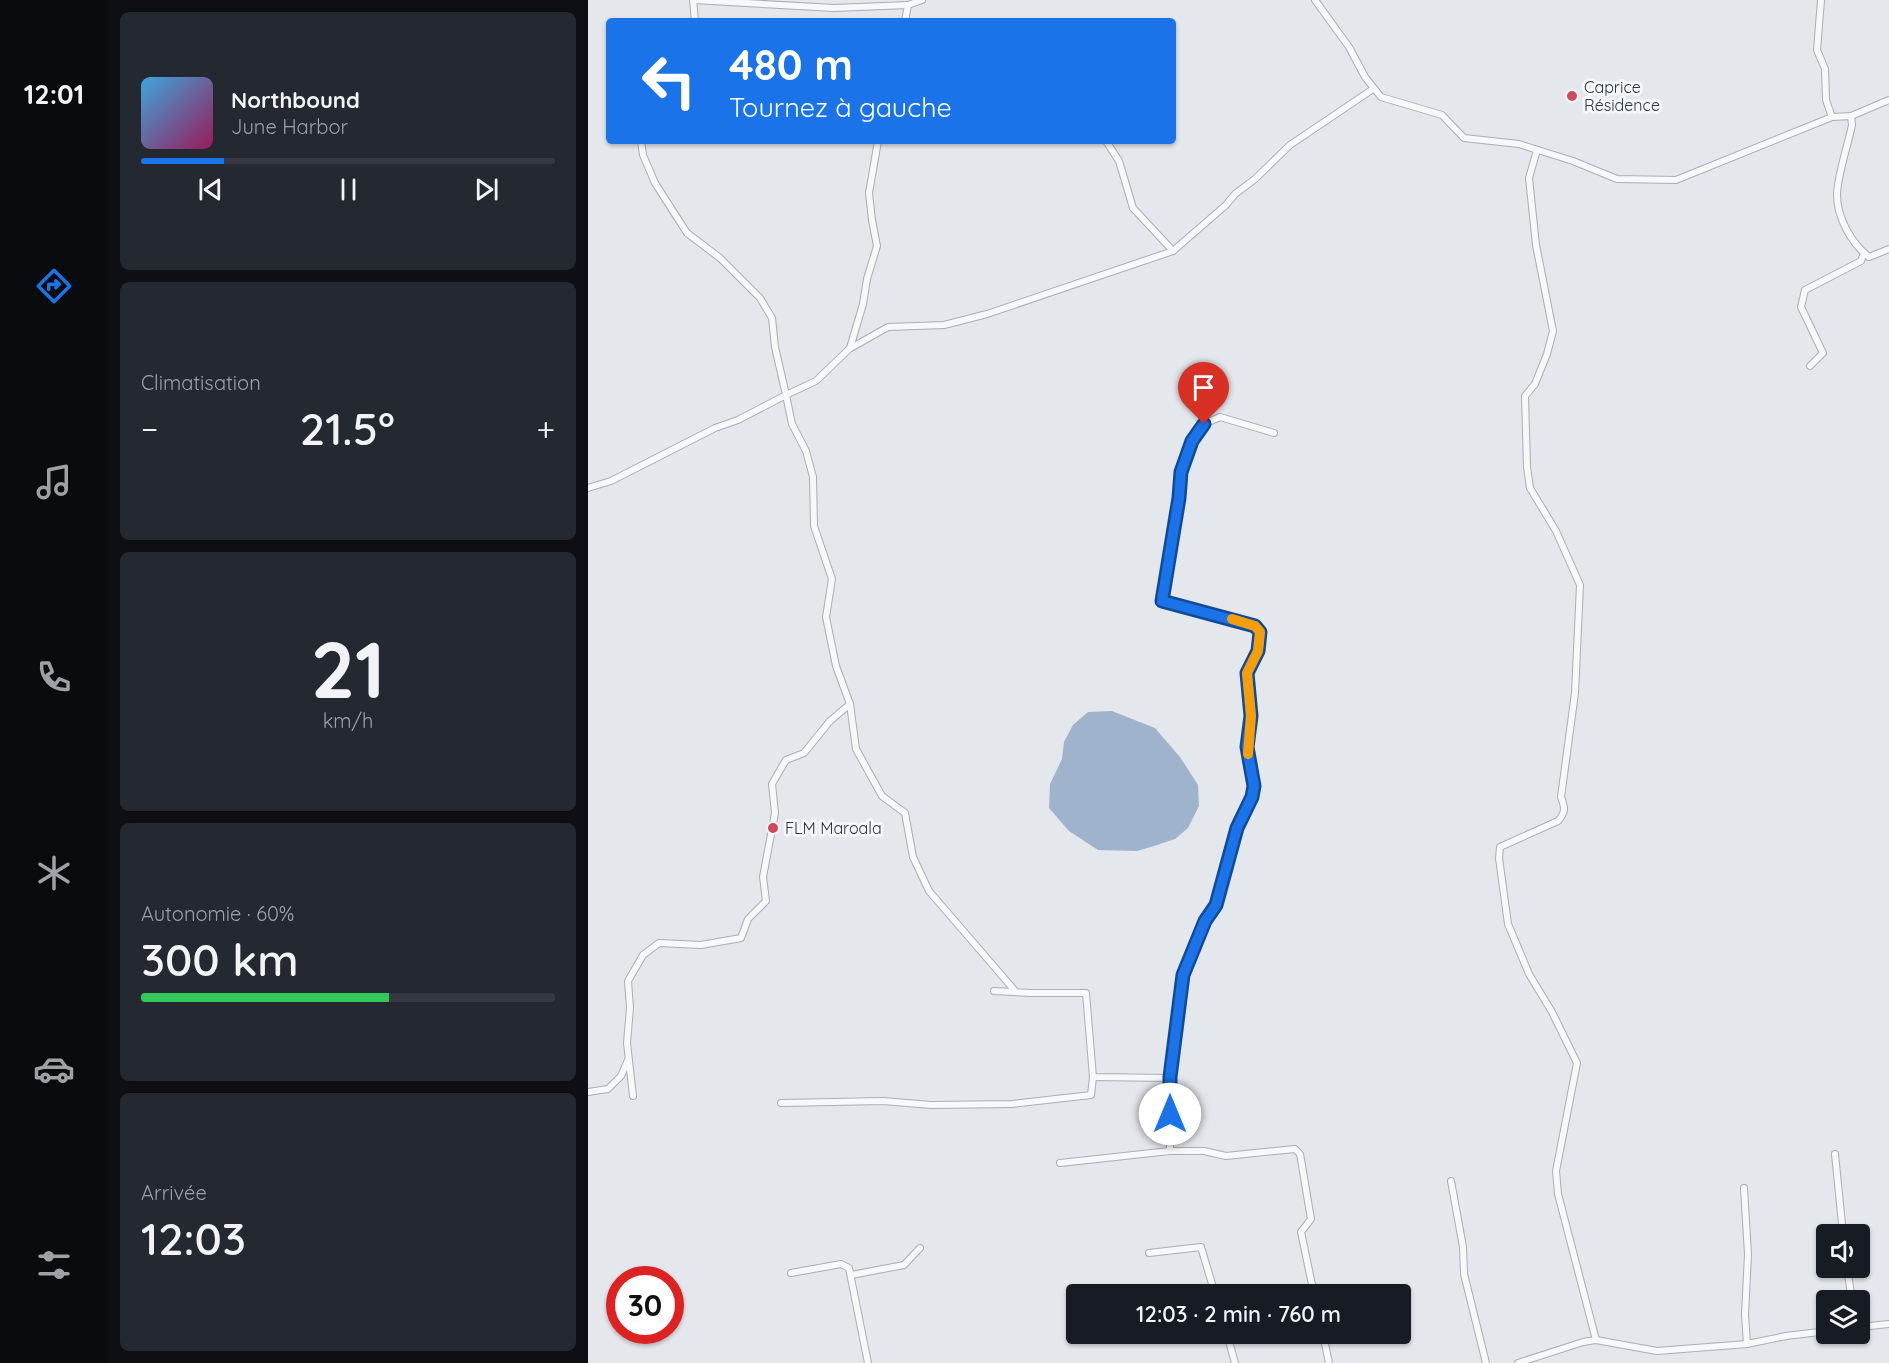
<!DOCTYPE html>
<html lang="fr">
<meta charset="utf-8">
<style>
:root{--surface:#171b24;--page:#242831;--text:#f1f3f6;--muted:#9ea1a6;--line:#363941;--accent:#1a73e8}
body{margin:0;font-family:Quicksand,sans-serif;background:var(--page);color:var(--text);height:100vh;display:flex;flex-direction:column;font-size:22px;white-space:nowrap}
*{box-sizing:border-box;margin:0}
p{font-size:20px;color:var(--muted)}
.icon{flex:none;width:33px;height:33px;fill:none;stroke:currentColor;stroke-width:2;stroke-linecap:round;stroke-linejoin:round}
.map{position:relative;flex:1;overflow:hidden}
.side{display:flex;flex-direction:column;gap:12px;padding:12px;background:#0d0f14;width:480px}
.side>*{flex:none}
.banner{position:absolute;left:18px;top:18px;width:570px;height:126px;border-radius:6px;box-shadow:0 2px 4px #0004;background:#1a73e8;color:#fff;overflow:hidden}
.controls{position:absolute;left:1228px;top:1224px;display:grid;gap:12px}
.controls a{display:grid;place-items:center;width:54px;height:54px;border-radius:6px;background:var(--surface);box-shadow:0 2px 4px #0004;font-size:30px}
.speed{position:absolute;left:18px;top:1266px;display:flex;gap:12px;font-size:30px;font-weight:700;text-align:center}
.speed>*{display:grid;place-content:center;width:78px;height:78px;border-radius:50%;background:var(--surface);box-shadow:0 2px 4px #0004;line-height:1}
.speed .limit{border:9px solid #d22;background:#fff;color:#111}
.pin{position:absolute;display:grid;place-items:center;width:51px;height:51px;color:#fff;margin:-62px -26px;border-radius:50% 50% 50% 0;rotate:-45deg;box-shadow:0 0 6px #0007}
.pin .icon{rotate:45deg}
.me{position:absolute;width:66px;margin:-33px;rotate:0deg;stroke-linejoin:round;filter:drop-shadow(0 0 4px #0008)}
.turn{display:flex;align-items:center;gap:21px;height:126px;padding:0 24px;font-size:27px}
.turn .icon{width:78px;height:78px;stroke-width:2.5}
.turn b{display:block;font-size:42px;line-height:51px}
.big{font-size:45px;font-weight:600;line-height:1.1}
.side .card{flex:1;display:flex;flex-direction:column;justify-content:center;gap:9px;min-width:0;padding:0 21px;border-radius:9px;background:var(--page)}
.side .dial{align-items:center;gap:0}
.dial b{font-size:78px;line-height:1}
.song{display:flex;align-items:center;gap:18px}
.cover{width:72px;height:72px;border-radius:9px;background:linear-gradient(135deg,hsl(200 70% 55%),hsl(330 70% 35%))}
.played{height:6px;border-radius:3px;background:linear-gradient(90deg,var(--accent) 20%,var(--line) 20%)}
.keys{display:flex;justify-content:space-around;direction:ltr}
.heat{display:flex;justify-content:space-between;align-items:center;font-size:33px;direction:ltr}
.charge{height:9px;border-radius:4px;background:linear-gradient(90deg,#34c759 60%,var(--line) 0)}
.trip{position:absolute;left:478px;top:1284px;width:345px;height:60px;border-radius:6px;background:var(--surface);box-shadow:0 2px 4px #0004;font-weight:600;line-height:60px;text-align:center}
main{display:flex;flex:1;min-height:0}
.menu{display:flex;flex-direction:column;width:108px;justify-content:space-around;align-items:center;background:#090b0e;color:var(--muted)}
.menu .icon{width:42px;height:42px}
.menu .on{color:var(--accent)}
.menu b{font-size:27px;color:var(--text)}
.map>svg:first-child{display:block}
.water{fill:#9fb4cc}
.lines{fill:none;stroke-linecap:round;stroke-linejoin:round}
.street-casing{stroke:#a9aeb7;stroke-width:8}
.street{stroke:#f7f8fa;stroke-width:6}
.route-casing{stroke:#114b97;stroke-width:15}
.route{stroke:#1a73e8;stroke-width:10}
.slow{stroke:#f59e0b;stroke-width:10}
.poi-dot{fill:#d1495b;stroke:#f4f6f9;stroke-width:2}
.labels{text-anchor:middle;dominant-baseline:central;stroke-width:6;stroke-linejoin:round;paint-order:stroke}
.poi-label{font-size:16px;fill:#2b3445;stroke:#f4f6f9;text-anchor:start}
</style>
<main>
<nav class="menu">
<b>12:01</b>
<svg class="icon on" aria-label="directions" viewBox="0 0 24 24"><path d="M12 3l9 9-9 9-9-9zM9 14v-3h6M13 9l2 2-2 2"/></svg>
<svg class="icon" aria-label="music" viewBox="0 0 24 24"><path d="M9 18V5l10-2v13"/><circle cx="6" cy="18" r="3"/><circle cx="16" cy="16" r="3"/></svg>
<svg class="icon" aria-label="phone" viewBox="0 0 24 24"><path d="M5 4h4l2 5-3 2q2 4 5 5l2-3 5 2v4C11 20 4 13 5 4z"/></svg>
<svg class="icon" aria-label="climate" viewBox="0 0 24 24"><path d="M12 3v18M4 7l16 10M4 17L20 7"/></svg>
<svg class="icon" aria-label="car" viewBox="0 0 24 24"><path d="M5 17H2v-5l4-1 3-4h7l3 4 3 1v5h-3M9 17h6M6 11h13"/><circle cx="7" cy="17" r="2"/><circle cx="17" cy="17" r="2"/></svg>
<svg class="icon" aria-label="filters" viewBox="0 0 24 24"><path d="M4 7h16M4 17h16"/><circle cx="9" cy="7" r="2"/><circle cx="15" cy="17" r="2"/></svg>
</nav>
<section class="side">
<div class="card">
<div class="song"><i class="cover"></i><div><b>Northbound</b><p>June Harbor</p></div></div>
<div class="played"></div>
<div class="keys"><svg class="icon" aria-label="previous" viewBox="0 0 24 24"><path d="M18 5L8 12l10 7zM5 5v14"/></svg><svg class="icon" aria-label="pause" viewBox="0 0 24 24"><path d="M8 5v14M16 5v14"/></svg><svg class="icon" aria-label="next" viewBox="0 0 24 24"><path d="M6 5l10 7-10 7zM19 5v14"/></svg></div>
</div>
<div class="card"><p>Climatisation</p>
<div class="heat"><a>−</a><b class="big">21.5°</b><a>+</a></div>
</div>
<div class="card dial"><b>21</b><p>km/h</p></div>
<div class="card"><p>Autonomie · 60%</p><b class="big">300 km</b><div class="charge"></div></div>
<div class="card"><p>Arrivée</p><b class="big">12:03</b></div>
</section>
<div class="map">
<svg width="1301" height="1363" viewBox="0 0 1301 1363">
<rect width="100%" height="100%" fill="#e4e7ec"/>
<polygon class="water" points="524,711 567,728 592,757 610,785 611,806 600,828 587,839 566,846 549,851 510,850 481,831 461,808 462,784 474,759 476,742 485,725 500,712"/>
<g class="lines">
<defs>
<g id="street">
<polyline points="105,0 107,21"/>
<polyline points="106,0 246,8 320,5"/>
<polyline points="727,0 761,47 777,77 793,97 854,115 876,138 931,144 985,161 1029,179 1088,180 1244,117 1238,100 1237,69 1229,50 1233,0"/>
<polyline points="317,21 320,5 334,0"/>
<path d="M1263,116L1264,125C1260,145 1249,177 1249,195C1249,218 1264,244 1281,257L1301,249"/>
<polyline points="1244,117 1263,116 1301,100"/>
<path d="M949,150L941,178L948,245L965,331L959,354L947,384L937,396L939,467L942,488L968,531L992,585L987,693L973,797C977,808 978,812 970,821L912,847L911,858L920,924L941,974L964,1012L989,1063L968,1171L970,1194L1008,1340"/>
<polyline points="585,251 638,205 647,194 667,179 702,145 785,89"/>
<polyline points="262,348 275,304 279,279 289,246 284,220 281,193 290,141"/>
<polyline points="1222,366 1235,353 1213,307 1217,290 1273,261 1276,253"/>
<polyline points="0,488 23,481 127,428 150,420 198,395 187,347 184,318 172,298 132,258 99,233 67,183 55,155 53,141"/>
<polyline points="406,991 442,993 498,993 505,1077 582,1078 582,1151"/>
<polyline points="428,992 341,891 325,857 317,813 294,796 268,749 262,704 248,666 238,617 244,579 226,526 225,477 218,451 204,424 198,395 228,381 261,349 300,327 356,325 399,314 585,251 545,208 531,161 518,141"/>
<polyline points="582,1078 595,975 617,921 629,905 649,828 664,797 666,786 659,747 663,716 659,673 670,651 672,632 667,626 574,601 591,498 593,472 605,441 616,424 632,417 686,433"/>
<polyline points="0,1092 20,1089 33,1076 40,1060"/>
<polyline points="45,1096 39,1043 42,1008 40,981 55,955 71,943 113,945 153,938 160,919 178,901 175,877 187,813 184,784 198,760 216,753 242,721 262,704"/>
<polyline points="193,1103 295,1101 343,1105 424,1104 503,1095 505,1077"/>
<polyline points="1247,1154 1255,1234"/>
<polyline points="472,1163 582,1151 616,1151 638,1156 707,1149 712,1154 723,1219 713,1232 726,1294"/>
<polyline points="863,1181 875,1247 876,1274 898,1363"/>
<polyline points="1156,1188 1160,1254 1157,1315 1159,1344"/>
<polyline points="561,1253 613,1247 627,1294"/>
<polyline points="1259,1268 1264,1300"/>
<polyline points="203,1273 253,1264 261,1268 280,1363"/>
<polyline points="263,1275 316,1265 332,1248"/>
<polyline points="1272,1327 1301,1324"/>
<polyline points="639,1334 647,1363"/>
<polyline points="735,1334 741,1363"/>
<polyline points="930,1363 995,1342 1008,1340 1069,1351 1159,1344 1198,1336 1239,1331"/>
</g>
</defs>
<use href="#street" class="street-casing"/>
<use href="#street" class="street"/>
</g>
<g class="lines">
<defs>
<polyline id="route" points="582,1114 582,1077 595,975 617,921 628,905 649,828 664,797 666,786 659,747 663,716 659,673 670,651 672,632 667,626 574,601 591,498 593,472 604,441 616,424"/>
</defs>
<use href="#route" class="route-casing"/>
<use href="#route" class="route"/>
<polyline class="slow" points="644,619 667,626 672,632 670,651 659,673 663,716 660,754"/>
</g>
<g class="poi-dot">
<circle cx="984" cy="96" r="6"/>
<circle cx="185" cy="828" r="6"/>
</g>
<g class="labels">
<g class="poi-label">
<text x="996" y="87">Caprice<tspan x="996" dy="18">Résidence</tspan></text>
<text x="197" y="828">FLM Maroala</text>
</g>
</g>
</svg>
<div class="controls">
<a><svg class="icon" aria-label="sound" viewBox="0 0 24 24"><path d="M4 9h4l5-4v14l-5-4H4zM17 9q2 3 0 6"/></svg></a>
<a><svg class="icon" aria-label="layers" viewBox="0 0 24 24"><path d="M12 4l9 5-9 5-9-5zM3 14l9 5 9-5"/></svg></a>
</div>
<div class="speed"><div class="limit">30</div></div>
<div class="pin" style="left:616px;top:424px;background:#d93025"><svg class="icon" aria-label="arrive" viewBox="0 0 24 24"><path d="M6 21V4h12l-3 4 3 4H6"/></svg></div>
<svg class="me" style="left:582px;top:1114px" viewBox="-20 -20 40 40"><circle r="19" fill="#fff"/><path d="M0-13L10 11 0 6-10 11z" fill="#1a73e8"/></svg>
<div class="trip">12:03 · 2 min · 760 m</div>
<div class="banner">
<div class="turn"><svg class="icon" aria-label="left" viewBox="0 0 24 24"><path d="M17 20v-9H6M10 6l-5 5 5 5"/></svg><div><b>480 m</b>Tournez à gauche</div></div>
</div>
</div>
</main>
